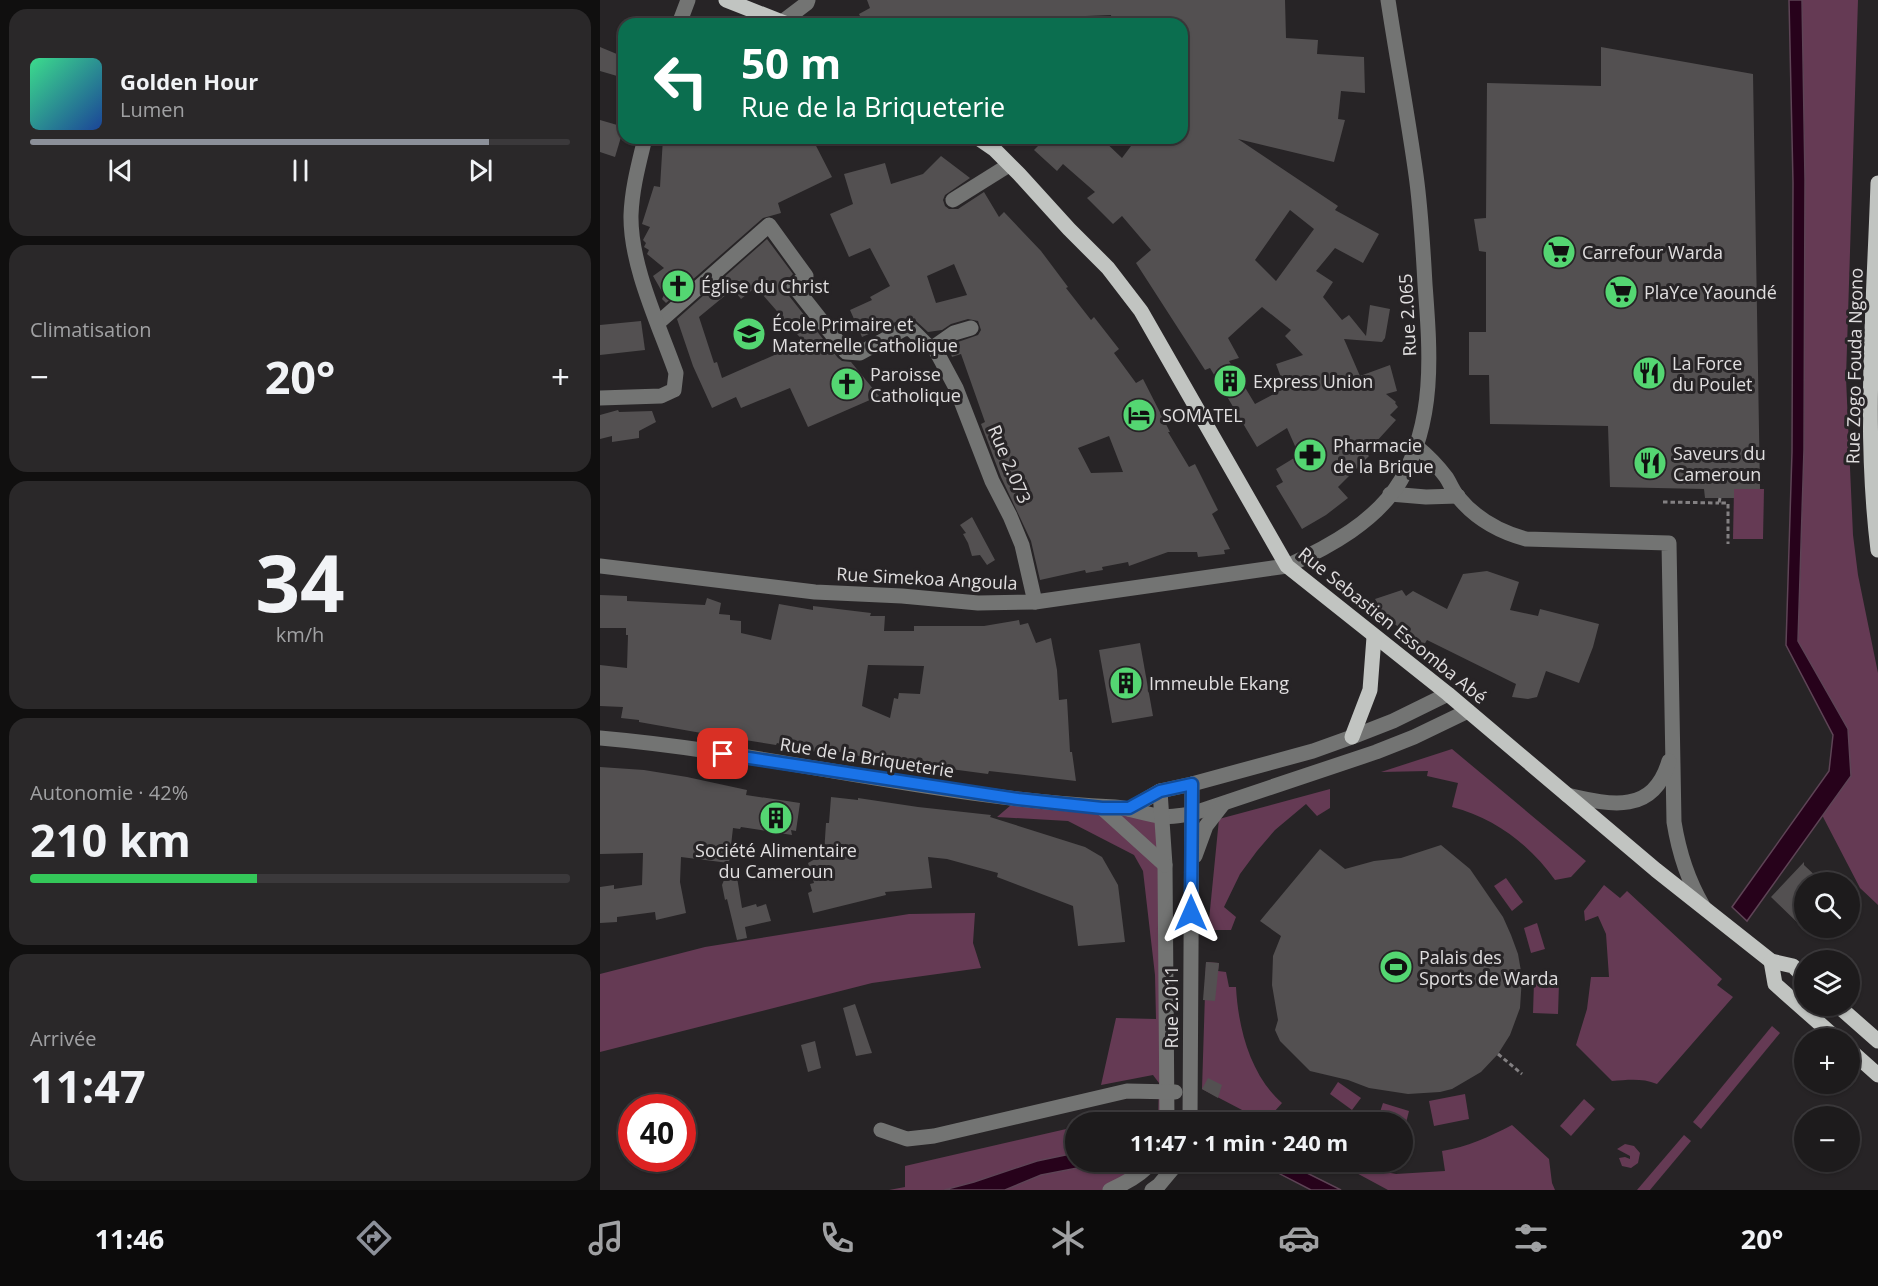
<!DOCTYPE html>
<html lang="fr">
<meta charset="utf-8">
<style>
:root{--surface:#1d1b1c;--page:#2a2829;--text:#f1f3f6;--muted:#a0a1a3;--line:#3b393b;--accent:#8c9099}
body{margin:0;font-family:"Open Sans",sans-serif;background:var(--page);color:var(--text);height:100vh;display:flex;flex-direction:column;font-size:22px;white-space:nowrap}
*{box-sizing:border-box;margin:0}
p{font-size:20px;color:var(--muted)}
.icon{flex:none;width:33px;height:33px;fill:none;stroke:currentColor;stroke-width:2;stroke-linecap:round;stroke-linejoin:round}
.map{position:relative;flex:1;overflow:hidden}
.drawer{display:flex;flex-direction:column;gap:9px;padding:9px;background:#100f0f;width:600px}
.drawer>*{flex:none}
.banner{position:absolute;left:18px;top:18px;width:570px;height:126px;border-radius:18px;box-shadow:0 2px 4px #0004,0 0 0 2px var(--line);background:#0b6e4f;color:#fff;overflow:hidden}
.controls{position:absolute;left:1194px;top:872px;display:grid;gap:12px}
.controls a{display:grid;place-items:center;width:66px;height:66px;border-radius:50%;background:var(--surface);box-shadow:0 2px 4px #0004,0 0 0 2px var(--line);font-size:30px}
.speed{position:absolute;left:18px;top:1094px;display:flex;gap:12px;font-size:30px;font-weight:700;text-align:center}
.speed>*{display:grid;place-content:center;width:78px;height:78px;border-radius:50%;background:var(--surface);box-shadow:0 2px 4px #0004,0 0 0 2px var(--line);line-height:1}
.speed .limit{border:9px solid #d22;background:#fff;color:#111}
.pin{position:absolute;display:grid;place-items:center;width:51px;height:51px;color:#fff;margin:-26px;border-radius:12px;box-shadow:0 3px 9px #0006}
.me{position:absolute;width:66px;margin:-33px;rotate:0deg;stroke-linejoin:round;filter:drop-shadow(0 0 4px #0008)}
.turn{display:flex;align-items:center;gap:21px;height:126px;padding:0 24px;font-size:27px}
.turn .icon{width:78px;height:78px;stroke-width:2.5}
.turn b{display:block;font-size:42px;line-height:51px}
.big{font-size:45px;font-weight:700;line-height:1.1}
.drawer .card{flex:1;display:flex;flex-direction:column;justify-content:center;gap:9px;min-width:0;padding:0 21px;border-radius:18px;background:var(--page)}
.drawer .dial{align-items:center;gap:0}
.dial b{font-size:78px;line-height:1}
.song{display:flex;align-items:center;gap:18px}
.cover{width:72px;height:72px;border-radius:9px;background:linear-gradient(135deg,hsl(150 70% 55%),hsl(220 70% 35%))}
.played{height:6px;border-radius:3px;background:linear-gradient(90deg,var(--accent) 85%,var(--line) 85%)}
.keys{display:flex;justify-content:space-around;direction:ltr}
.heat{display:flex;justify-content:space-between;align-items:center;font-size:33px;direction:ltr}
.charge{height:9px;border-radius:4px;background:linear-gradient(90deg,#34c759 42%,var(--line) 0)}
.trip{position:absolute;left:465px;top:1112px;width:348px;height:60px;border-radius:30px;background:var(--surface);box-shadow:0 2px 4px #0004,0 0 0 2px var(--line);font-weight:700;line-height:60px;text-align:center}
.tab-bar{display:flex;height:96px;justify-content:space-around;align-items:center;background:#0c0b0b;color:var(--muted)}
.tab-bar .icon{width:42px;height:42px}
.tab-bar .on{color:var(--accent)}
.tab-bar b{font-size:27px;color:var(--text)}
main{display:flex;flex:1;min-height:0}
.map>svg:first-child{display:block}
.green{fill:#653a54}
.water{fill:#27021b;stroke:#5e4456;stroke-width:1.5}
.building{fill:#535051;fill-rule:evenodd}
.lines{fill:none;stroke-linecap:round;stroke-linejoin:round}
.path{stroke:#838082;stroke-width:3;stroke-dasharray:4.5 3;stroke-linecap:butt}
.minor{stroke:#737473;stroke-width:15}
.major{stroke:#c1c4c1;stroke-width:15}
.route-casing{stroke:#114b97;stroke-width:15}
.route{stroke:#1a73e8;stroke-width:10}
.labels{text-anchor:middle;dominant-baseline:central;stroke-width:6;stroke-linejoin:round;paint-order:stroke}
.poi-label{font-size:18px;fill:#e0dedf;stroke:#272426;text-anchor:start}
.street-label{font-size:18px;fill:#e0dedf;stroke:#272426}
</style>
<main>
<section class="drawer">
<div class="card">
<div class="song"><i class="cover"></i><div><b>Golden Hour</b><p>Lumen</p></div></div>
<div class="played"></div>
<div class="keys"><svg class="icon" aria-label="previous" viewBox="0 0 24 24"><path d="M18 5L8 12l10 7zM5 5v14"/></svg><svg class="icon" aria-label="pause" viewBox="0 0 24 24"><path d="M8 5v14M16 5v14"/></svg><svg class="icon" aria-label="next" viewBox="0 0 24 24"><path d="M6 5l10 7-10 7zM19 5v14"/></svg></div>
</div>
<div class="card"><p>Climatisation</p>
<div class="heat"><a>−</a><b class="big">20°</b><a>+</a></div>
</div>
<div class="card dial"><b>34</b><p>km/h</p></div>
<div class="card"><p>Autonomie · 42%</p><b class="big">210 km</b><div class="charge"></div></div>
<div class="card"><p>Arrivée</p><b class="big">11:47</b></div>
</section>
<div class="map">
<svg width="1278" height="1190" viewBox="0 0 1278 1190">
<rect width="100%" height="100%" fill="#272426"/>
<g class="green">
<polygon points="1202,0 1258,0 1246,378 1253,535 1258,575 1278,673 1278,905 1260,888 1222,815 1251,776 1198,641 1204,449 1205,180"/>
<polygon points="1134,489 1164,489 1163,539 1133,539"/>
<path d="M852,749L986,861L971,877L955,880C930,845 895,818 852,807L858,783L827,776L828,771L781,772Z"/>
<polygon points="730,789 730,808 717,816 706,804 675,830 657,851 640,874 624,907 636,917 631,930 608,930 619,819"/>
<polygon points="418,799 561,817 567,1122 558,1122 559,1083 553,1075 501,1085 516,1018 556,1019 555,975 543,871 534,855 468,821 397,817"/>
<polygon points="906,878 923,902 912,911 894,886"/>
<path d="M1004,885L1020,898L1027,891L1122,979L1117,985L1133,997L1057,1084C1042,1078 1028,1080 1012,1081L976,1045L987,1009L991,977H1009L1006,934L998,916L985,921L984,911Z"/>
<polygon points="375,913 373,943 381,968 272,983 0,1052 0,974 105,947 309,914"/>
<polygon points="937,923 945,949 931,953 924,928"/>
<path d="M606,962L619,963L618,971L626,972L629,987H636C638,1027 650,1075 682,1103L665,1122L602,1089Z"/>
<polygon points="934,982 959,982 958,1014 933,1013"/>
<polygon points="1172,1026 1180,1033 1101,1129 1093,1122"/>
<polygon points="738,1082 761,1098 752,1110 730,1094"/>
<polygon points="865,1094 869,1119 834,1126 829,1101"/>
<polygon points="984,1099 995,1109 971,1136 960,1126"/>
<polygon points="783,1103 809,1111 806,1123 779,1115"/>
<path d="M912,1125L949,1159L952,1183L955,1190H788L738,1163L796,1174L845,1171L842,1151C867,1147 889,1137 912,1125Z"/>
<polygon points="475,1127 475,1153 437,1161 374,1182 344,1190 289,1190 305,1187 305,1166"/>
<polygon points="1084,1135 1091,1141 1050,1190 1037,1190"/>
<polygon points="1025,1144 1034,1146 1040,1153 1038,1163 1031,1168 1022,1166 1019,1158 1025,1157 1030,1159 1030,1156 1017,1149"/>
<polygon points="514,1161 553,1161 510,1190 405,1190 441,1175"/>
</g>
<g class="water">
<polygon points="1189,0 1202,0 1205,180 1204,449 1198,641 1248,729 1251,776 1147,921 1132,907 1229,771 1233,735 1186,645 1192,452 1193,183"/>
<polygon points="475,1153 476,1161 514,1161 441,1175 405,1190 344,1190 374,1182 437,1161"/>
<polygon points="655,1161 683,1161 741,1190 711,1190"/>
</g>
<g class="building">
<path d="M267,0H685L686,38L718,40L717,54L764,57L765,93L741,91L738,119L745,120L734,162L638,139L738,206L735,210L779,234L763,263L735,248L716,271L733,282L723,297L742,320L749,315L766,336L770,305L790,309L785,338L782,342L744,339L760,376L790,365L797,391L786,394L796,402L795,403L798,407L790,415L796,420L766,453L769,456L738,487L748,498L726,515L702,529L676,486L683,482L676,469L699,455L687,428L657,447L610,368L605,370L536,263L551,250L522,216L513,224L487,198L495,192L463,164L457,171L434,150L438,146L429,138H501L522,158L537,138H582V24H512L511,15L486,16L481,24H264L259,14L270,8ZM690,210L714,229L676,281L655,260ZM662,307L691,330L685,336L703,355L676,364L685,388L655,404L629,361L639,358L628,338Z"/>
<polygon points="0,47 24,57 24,78 0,71"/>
<polygon points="1001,47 1153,74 1160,489 1134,489 1134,498 1105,498 1104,489 1010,487 1008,426 890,424 889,375 869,375 869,332 886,332 886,252 879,251 874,219 886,218 887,83 1001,86"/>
<polygon points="0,120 24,127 15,157 0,152"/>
<polygon points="63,138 212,138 232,177 178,203 181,213 163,218 66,303 62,299 64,295 53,276 64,268 47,254 49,250 44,247 46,243 43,240 50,227 42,224 54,186 60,187"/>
<path d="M341,156L370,178L345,195L343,200L345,206L349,209H358L384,192L399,217L404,212L441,251L468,287L466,288L491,320L494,317L519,349L514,353L536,383L543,379L570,432H568L589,467L595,464L618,510L612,514L630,549L624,550L625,554L598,557L597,552H568L529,566L528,562L502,567L503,570L486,573L485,570L440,580L431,541L401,477L381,424L385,422L361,354L352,357L349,348L358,342L378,335L381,330L378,321L368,319L351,324L342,330L328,332L316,321L308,318L300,320L262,337L250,310L272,300L270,297L290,286L270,248L249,257L230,214L253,204L244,174L285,163L291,184L323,174ZM354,264L367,295L336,303L327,276ZM509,436L523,472L491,473L478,448Z"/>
<path d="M167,239L193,274L185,283L186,292L238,358L242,361L251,362L279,396L208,427L190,388L141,408L136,397L112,408L93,366L77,319ZM156,287L204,342L122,378L117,362L114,363L99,317L133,289L141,299Z"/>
<polygon points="41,321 45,350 0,355 0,325"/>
<polygon points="18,410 19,412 52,411 56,422 39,431 39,438 12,442 12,436 0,439 0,415"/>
<polygon points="372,517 395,560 387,565 380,555 372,556 368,543 363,534 366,533 360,525"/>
<polygon points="887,571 919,582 910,610 938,616 940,609 999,624 993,647 979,683 946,671 937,697 928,699 912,697 916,684 827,640 824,645 786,618 775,599 802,590 806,596 813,591 847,609 863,574"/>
<path d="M0,595L27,596V601L105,605L107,598L121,603L119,614L130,615V620L141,621V633L171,640L179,604L213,610V606L271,613L270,616H285L284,631H314V626H384L419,620L420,625L428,623L436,643L451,638L457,670L459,700L467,699L470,752H472L476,781L389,771L388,774L298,762L295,764L241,752L203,751L177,743L176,745L107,734L39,722V720L21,718L23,707L0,706V665L27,668L28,635H26V628H0ZM268,665L324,666L320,694L299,693L298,699L294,698L290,718L262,706Z"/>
<polygon points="540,643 553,716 512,723 499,650"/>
<polygon points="0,767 44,770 87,777 147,790 146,795 200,803 196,831 191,830 192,835 141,827 140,829 133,828 129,863 81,857 80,882 86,913 56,920 55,912 17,917 17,922 0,923 0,887 14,885 14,889 42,885 43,853 0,854"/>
<polygon points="231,797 258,800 258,798 318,807 391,815 390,817 485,847 502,857 518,885 525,942 478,946 473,906 397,877 398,873 347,859 328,857 332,888 285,892 286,895 213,913 208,893 212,891 210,884 214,883 208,863 224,854 226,823 229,823"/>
<polygon points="841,845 870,869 903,917 911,935 918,954 922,977 920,1008 910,1035 898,1054 881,1072 852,1089 840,1092 808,1094 769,1088 748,1080 710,1071 680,1041 675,1030 678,1020 672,985 673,956 681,936 660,921 720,849 745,869 774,861 801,858"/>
<polygon points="1204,862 1204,865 1222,882 1204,882 1204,929 1171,897"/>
<polygon points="136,871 142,908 156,904 157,907 166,904 171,921 145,927 147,938 137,940 127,899 125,900 122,885 126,875"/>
<polygon points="606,962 619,963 615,1001 603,1000"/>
<polygon points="255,1004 272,1053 256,1056 243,1008"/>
<polygon points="215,1041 221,1068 208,1072 201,1045"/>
<polygon points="608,1078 622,1085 618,1098 602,1089"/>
</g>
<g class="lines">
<g class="path">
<polyline points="1120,498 1119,503 1128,503 1128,544"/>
<polyline points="1063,502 1119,503"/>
<polyline points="898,1054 922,1074"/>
</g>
<g class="minor">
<polyline points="79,24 88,0"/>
<polyline points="181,24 182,22 207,3 208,0"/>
<polyline points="353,200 409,165"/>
<polyline points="58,323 169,225 206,276 194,286 246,352 260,353 304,329 310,328 328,346 334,347 354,333 371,328"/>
<polyline points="334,347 356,388 392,481 410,516 422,545 435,602"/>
<path d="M0,398L61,396L74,390L76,373C59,325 30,265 31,215C32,188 39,163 45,138"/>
<path d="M816,446C827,455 837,465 846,477C850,483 853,491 858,497C876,519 900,532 926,539L1069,543L1074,822C1079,853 1087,879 1103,906"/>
<polyline points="790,494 826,497 858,496"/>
<path d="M0,566L215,592L302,596L378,603L435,602L687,566C729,547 777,521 801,480C836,419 830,351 825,284C823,248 821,211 816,175C808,117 797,59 788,0"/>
<path d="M0,738C172,753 342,799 515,807C530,808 544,814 559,816C569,818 581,815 591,814L776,752L814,737L868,711"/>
<polyline points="560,791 565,865 567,1122"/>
<path d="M967,795C1011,805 1053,815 1069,761"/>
<polyline points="502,808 565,865"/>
<polyline points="529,809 560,791 592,784 713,751 752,737 793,721 848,694"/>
<polyline points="595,856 606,826 623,804"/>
<polyline points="590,1122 592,784"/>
<polyline points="281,1130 307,1139 334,1136 527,1091 575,1092"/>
<path d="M510,1190C526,1183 541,1175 553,1161"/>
<polyline points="552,1190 559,1185 579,1161"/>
</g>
<g class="major">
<polyline points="126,0 187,24"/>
<polyline points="378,138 394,149 419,174 469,229 508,268 541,311 687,566 848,694 1056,870 1171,961 1193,966 1204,977"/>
<path d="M1278,183C1274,305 1263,428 1278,550"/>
<polyline points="752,737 770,690 774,637"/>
<polyline points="1171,961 1175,984 1236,1038"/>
<polyline points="1237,1005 1278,1041"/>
<polyline points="1250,1050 1278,1075"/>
</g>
</g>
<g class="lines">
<defs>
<polyline id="route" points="123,754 418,799 502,808 529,808 560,791 592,784 591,913"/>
</defs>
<use href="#route" class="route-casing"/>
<use href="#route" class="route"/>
</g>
<defs>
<symbol id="supermarket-disc" viewBox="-11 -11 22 22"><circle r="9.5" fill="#54d672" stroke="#272426"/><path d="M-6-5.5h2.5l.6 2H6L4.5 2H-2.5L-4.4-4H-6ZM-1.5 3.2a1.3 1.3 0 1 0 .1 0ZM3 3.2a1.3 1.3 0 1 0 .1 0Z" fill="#111"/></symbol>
<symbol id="church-disc" viewBox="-11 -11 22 22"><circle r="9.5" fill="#54d672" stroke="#272426"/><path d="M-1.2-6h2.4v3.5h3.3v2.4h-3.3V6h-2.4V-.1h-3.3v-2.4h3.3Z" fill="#111"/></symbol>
<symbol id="school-disc" viewBox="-11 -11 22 22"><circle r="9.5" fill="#54d672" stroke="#272426"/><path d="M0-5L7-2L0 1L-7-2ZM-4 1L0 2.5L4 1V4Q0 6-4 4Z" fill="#111"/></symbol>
<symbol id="restaurant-disc" viewBox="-11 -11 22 22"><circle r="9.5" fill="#54d672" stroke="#272426"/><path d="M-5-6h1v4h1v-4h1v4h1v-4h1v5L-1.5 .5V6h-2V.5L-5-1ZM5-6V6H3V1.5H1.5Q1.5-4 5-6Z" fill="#111"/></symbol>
<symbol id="building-disc" viewBox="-11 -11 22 22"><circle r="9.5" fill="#54d672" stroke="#272426"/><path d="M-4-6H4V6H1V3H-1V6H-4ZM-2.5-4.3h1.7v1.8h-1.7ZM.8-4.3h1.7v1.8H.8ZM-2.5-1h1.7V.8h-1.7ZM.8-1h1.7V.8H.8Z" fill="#111"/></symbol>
<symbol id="hotel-disc" viewBox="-11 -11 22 22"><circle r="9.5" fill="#54d672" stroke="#272426"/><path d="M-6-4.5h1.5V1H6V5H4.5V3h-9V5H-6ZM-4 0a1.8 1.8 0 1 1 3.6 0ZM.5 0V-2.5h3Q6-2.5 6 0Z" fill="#111"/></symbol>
<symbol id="pharmacy-disc" viewBox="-11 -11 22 22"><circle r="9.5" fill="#54d672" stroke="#272426"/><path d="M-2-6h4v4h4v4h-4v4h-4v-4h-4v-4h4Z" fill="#111"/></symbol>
<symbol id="stadium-disc" viewBox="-11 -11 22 22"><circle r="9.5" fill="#54d672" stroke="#272426"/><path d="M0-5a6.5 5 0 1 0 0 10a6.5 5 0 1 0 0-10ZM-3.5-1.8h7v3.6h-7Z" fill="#111"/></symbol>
</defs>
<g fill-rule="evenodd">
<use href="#supermarket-disc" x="940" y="233" width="38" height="38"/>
<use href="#church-disc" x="59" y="267" width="38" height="38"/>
<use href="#supermarket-disc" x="1002" y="273" width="38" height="38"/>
<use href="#school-disc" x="130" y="315" width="38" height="38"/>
<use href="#restaurant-disc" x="1030" y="354" width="38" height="38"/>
<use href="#building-disc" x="611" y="362" width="38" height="38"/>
<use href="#church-disc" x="228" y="365" width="38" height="38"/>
<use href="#hotel-disc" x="520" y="396" width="38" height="38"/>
<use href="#pharmacy-disc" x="691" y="436" width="38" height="38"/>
<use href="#restaurant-disc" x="1031" y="444" width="38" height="38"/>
<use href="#building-disc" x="507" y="664" width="38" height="38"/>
<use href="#building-disc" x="157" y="799" width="38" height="38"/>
<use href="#stadium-disc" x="777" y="948" width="38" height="38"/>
</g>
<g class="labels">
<g class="poi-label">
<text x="982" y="252">Carrefour Warda</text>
<text x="101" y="286">Église du Christ</text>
<text x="1044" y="292">PlaYce Yaoundé</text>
<text x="172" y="324">École Primaire et<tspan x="172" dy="21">Maternelle Catholique</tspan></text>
<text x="1072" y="363">La Force<tspan x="1072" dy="21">du Poulet</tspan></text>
<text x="270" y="374">Paroisse<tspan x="270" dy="21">Catholique</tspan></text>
<text x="653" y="381">Express Union</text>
<text x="562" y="415">SOMATEL</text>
<text x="733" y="445">Pharmacie<tspan x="733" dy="21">de la Brique</tspan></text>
<text x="1073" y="453">Saveurs du<tspan x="1073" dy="21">Cameroun</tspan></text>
<text x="549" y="683">Immeuble Ekang</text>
<text x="176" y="850" text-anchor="middle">Société Alimentaire<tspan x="176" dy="21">du Cameroun</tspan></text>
<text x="819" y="957">Palais des<tspan x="819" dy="21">Sports de Warda</tspan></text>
</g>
<g class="street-label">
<text transform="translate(807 315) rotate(-93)">Rue 2.065</text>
<text transform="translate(1254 366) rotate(-89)">Rue Zogo Fouda Ngono</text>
<text transform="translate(410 464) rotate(67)">Rue 2.073</text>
<text transform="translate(327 578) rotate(3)">Rue Simekoa Angoula</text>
<text transform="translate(793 625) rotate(39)">Rue Sebastien Essomba Abé</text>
<text transform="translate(267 757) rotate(9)">Rue de la Briqueterie</text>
<text transform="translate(571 1007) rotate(-90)">Rue 2.011</text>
</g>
</g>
</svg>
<div class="controls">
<a><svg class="icon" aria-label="search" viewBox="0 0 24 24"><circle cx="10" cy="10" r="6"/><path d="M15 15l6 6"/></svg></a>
<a><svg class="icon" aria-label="layers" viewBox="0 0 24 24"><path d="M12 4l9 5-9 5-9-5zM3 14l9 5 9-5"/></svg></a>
<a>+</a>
<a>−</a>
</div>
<div class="speed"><div class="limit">40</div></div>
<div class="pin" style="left:123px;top:754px;background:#d93025"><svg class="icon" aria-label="arrive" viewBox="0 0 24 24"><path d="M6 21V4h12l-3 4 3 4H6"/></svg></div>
<svg class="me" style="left:591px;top:913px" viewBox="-20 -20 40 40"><path d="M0-17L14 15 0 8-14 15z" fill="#1a73e8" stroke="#fff" stroke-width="4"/></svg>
<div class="trip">11:47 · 1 min · 240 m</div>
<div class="banner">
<div class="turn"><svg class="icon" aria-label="left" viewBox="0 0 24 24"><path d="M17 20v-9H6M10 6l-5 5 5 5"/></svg><div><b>50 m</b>Rue de la Briqueterie</div></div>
</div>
</div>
</main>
<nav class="tab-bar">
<b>11:46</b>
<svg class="icon on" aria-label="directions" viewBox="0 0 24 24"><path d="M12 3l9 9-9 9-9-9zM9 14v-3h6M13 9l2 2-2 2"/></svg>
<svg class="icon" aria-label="music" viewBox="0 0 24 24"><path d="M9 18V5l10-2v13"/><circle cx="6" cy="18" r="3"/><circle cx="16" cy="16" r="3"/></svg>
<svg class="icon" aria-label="phone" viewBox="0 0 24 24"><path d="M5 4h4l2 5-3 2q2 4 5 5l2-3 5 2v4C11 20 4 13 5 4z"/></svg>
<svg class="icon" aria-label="climate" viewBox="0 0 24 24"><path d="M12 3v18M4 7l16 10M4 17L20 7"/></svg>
<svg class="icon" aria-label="car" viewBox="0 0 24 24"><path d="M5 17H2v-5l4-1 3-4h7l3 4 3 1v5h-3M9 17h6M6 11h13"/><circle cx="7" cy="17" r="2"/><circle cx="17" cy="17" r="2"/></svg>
<svg class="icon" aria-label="filters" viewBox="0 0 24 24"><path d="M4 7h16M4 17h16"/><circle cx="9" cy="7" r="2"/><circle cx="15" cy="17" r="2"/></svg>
<b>20°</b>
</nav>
